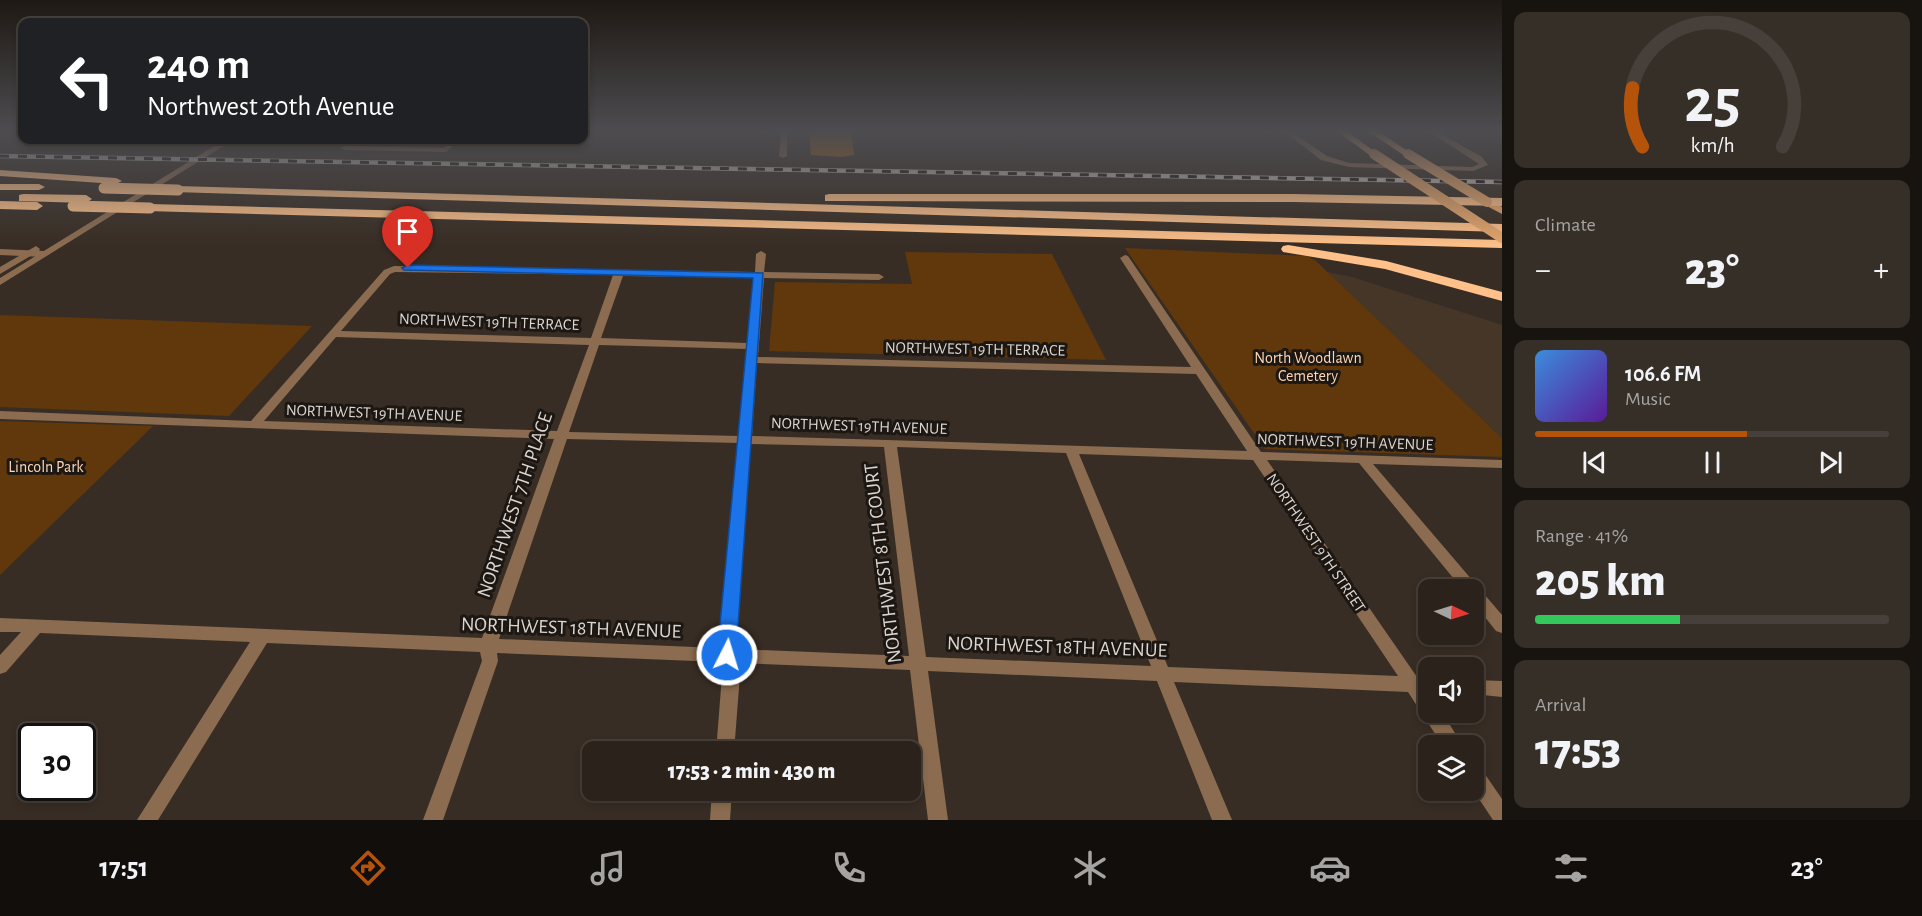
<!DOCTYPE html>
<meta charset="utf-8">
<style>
:root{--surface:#2a221b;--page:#362f28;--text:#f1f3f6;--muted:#a5a4a3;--line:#463f3a;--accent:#b45309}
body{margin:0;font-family:"Alegreya Sans",sans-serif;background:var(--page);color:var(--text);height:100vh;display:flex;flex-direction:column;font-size:22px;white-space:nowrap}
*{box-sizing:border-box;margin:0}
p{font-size:20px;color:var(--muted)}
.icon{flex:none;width:33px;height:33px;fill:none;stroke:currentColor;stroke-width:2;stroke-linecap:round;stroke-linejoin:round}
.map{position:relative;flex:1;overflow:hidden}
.panel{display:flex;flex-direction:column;gap:12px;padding:12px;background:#17130f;width:420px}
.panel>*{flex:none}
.hud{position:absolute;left:18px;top:18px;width:570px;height:126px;border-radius:12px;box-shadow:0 3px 9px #0003,0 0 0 2px var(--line);background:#202124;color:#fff;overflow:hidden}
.needle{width:39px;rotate:94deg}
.fabs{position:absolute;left:1418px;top:579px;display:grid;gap:12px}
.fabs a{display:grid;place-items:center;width:66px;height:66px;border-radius:12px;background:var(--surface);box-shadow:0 3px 9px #0003,0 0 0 2px var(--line);font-size:30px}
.speed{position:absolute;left:18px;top:723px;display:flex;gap:12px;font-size:30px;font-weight:700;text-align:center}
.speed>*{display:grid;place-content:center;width:78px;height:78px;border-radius:50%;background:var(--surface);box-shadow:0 3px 9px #0003,0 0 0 2px var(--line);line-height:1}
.speed .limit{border:3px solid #111;border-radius:9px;background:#fff;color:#111}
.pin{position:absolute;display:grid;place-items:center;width:51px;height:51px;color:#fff;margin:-62px -26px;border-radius:50% 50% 50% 0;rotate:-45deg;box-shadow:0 0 6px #0007}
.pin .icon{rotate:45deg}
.me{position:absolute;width:66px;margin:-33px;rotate:5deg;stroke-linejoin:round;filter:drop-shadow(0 0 4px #0008)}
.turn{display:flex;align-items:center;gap:21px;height:126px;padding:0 30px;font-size:27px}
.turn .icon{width:78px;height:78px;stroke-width:2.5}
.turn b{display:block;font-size:42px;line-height:51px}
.big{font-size:45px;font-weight:800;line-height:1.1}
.panel .widget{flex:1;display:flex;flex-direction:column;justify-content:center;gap:9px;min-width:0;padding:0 21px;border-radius:12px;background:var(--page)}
.panel .dial{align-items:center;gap:0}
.dial svg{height:156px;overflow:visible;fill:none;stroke:var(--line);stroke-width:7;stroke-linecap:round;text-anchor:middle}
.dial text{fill:var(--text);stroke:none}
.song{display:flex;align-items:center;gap:18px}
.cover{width:72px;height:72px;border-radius:9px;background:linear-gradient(135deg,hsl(210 70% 55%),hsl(270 70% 35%))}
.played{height:6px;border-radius:3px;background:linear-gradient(90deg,var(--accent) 60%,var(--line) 60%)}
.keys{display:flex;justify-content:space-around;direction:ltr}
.heat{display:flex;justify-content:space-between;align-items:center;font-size:33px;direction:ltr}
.charge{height:9px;border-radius:4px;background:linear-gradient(90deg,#34c759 41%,var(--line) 0)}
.trip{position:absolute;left:582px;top:741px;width:339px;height:60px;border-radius:12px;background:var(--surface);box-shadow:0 3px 9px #0003,0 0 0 2px var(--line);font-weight:800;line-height:60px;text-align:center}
.menu{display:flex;height:96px;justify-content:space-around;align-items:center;background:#110e0b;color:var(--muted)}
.menu .icon{width:42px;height:42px}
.menu .selected{color:var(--accent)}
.menu b{font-size:27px;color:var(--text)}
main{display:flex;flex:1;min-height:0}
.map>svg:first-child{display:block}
.built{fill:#463628}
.green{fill:#60380c}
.water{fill:#aa630c}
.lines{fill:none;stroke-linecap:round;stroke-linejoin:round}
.minor{fill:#8b6c50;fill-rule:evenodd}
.tertiary{fill:#8b6c50;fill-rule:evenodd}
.primary{fill:#e6a66b;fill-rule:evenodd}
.motorway{fill:#ffc189;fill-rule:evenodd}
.rail-casing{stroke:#c9c1bb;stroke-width:4.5}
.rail{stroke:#1c1713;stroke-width:3;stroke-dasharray:9;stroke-linecap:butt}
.primary-bridge{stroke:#e6a66b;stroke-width:10}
.motorway-bridge{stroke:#ffc189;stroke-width:11}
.route{fill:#1a73e8;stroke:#114b97;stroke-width:1.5}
.labels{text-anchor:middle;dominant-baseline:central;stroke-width:6;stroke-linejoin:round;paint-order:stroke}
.street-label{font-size:16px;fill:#dcd5cf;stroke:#1c1713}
.park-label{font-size:16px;fill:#fdd6b5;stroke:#1c1713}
.near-street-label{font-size:20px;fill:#dcd5cf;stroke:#1c1713}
</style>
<main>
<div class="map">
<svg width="1502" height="820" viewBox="0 0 1502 820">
<rect width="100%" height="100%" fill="#382d24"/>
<polygon class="built" points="1327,272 1352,277 1502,325 1502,438"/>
<g class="green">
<polygon points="1125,248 1307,256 1316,261 1502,438 1502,457 1265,449"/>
<polygon points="905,252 1052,254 1106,360 769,351 775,282 912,284"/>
<polygon points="0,315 312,326 229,416 0,407"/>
<polygon points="0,421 153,426 0,575"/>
</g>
<polygon class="water" points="809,132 851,132 854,155 842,157 811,155"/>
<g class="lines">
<g class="minor">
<polygon points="781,132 787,132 787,156 783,158 779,156"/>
<polygon points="453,140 459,140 446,152 345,150 341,148 345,146 444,148"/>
<polygon points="0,249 44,251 49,254 44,257 0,255"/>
<path d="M761,251L766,254L764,272L879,274L884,277L879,280L764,278L758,357L1191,367L1120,258L1125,255L1128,256L1261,452L1502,460V468L1373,464L1502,615V633L1496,631L1473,602V590H1463L1359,463L1267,460L1417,677L1428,678V712H1442L1463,746H1443L1408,692L1174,682L1232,820H1212L1157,681L928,671L948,820H928L910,670L737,663L740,675L734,752H716L722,675L720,662L497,653L498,661L443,820H423L482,661L480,652L267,643L158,820H137L250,642L40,633L6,672L0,674V655L21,632H0V618L482,638L554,439L0,419V411L251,421L384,270L394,266L755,272L756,254ZM395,272L613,275L591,338L341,331L390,274ZM623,276L754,278L748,343L601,338ZM336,337L589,345L557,431L264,421ZM599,345L748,349L739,436L569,432ZM757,363L1196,374L1247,451L752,436ZM567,439L739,443L719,648L499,639ZM751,444L884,447L909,656L736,649ZM897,447L1066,453L1151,666L926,657ZM1079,454L1253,460L1398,676L1168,667Z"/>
<polygon points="1473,680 1502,681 1502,697 1473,694"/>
<polygon points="1473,764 1480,767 1502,799 1502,820 1493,820 1473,790"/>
<polygon points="712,790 732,790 730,820 710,820"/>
</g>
<g class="tertiary">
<polygon points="1285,132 1292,132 1327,156 1349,163 1472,167 1479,164 1430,132 1438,132 1482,157 1488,165 1473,171 1349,167 1321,160"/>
<polygon points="224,140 231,140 230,142 261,140 222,147 0,285 0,278"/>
<polygon points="36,246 40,249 39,251 0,274 0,267"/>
</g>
<g class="primary">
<polygon points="1338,132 1348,132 1378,154 1371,156"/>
<polygon points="1369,132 1379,132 1412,154 1405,156"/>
<polygon points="1483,200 1491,200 1502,207 1502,214 1483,204"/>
</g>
<g class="motorway">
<polygon points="0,170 116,178 122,181 116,184 0,176"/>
<polygon points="0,184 39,184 45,187 39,190 0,190"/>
<polygon points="178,186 1502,224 1502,232 174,192 172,190"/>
<polygon points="23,194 86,195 92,199 86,203 19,201 19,195"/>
<polygon points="829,194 1293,194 1502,198 1502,206 1293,202 825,201 825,195"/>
<polygon points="0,201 37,202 43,206 37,210 0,209"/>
<polygon points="150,204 1502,240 1502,248 146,211 146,205"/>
<polygon points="1288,245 1386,261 1502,292 1502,301 1385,269 1283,252 1281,249 1283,246"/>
</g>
<defs>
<polyline id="rail" points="0,156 1502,182"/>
</defs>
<use href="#rail" class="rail-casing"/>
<use href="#rail" class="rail"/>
<g class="primary-bridge">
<polyline points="1374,154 1502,238"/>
<polyline points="1408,154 1487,202"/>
</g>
<g class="motorway-bridge">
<polyline points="104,188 178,190"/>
<polyline points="73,206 150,208"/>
</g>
</g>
<linearGradient id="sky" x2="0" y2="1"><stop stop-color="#1f1914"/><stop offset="0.53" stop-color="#4d4c50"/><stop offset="1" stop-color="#4d4c50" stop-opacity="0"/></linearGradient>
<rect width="1502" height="247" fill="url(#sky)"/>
<polygon class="route" points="408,265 763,273 736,655 733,660 727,663 720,660 717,655 753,278 404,270 402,268"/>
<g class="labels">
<g class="street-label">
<text transform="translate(489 322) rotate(2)">NORTHWEST 19TH TERRACE</text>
<text transform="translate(975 349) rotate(1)">NORTHWEST 19TH TERRACE</text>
<text transform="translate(374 413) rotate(2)">NORTHWEST 19TH AVENUE</text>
<text transform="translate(859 426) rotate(2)">NORTHWEST 19TH AVENUE</text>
<text transform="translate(1345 442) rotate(2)">NORTHWEST 19TH AVENUE</text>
<text transform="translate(1316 543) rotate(56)">NORTHWEST 9TH STREET</text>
</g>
<g class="park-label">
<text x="1308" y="358">North Woodlawn<tspan x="1308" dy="18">Cemetery</tspan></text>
<text x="46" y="467">Lincoln Park</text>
</g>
<g class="near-street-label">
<text transform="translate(515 505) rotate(-71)">NORTHWEST 7TH PLACE</text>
<text transform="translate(883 563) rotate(-97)">NORTHWEST 8TH COURT</text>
<text transform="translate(571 628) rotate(2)">NORTHWEST 18TH AVENUE</text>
<text transform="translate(1057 647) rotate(2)">NORTHWEST 18TH AVENUE</text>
</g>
</g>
</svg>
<div class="fabs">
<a><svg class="needle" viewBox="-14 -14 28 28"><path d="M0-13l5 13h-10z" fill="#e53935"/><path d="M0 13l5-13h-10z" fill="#a5a4a3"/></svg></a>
<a><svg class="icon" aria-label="sound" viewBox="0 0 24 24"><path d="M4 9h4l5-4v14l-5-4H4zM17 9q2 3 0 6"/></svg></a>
<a><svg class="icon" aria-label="layers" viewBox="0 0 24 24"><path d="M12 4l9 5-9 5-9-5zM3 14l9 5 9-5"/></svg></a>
</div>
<div class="speed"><div class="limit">30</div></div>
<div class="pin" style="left:408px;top:268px;background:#d93025"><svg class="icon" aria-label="arrive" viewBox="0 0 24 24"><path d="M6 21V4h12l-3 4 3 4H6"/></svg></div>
<svg class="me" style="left:727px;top:655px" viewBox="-20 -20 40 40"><circle r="17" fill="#1a73e8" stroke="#fff" stroke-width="3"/><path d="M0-11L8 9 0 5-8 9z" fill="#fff"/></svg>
<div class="trip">17:53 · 2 min · 430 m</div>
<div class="hud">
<div class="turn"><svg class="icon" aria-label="left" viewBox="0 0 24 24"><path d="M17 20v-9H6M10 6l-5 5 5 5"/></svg><div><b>240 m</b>Northwest 20th Avenue</div></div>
</div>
</div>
<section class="panel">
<div class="widget dial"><svg viewBox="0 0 100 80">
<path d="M14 69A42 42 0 1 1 86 69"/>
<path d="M14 69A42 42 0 0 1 9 39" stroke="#b45309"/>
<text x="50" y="56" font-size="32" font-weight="700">25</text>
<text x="50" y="72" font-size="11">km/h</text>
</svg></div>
<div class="widget"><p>Climate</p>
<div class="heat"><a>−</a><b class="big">23°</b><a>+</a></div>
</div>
<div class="widget">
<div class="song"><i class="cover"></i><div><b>106.6 FM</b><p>Music</p></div></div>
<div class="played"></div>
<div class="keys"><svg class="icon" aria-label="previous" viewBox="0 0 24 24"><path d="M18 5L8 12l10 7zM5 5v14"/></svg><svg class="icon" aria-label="pause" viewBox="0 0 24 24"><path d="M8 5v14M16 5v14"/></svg><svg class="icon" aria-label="next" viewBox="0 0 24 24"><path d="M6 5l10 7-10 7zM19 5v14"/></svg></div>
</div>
<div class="widget"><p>Range · 41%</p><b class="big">205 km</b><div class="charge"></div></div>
<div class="widget"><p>Arrival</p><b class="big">17:53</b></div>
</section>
</main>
<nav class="menu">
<b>17:51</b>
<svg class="icon selected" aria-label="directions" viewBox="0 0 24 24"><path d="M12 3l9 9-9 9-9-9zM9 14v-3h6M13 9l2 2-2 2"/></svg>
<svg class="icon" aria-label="music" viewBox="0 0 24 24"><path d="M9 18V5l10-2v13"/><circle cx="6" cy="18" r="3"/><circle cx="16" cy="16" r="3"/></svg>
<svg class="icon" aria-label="phone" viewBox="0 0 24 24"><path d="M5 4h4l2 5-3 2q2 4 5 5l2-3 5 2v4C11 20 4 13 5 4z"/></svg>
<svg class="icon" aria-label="climate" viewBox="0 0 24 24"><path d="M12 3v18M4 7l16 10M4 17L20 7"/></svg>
<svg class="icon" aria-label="car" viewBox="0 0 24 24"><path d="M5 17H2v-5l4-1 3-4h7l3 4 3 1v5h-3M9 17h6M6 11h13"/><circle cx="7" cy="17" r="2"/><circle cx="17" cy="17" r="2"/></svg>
<svg class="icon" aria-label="filters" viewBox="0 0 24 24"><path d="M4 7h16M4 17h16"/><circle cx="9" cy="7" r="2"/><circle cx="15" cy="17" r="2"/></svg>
<b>23°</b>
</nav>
